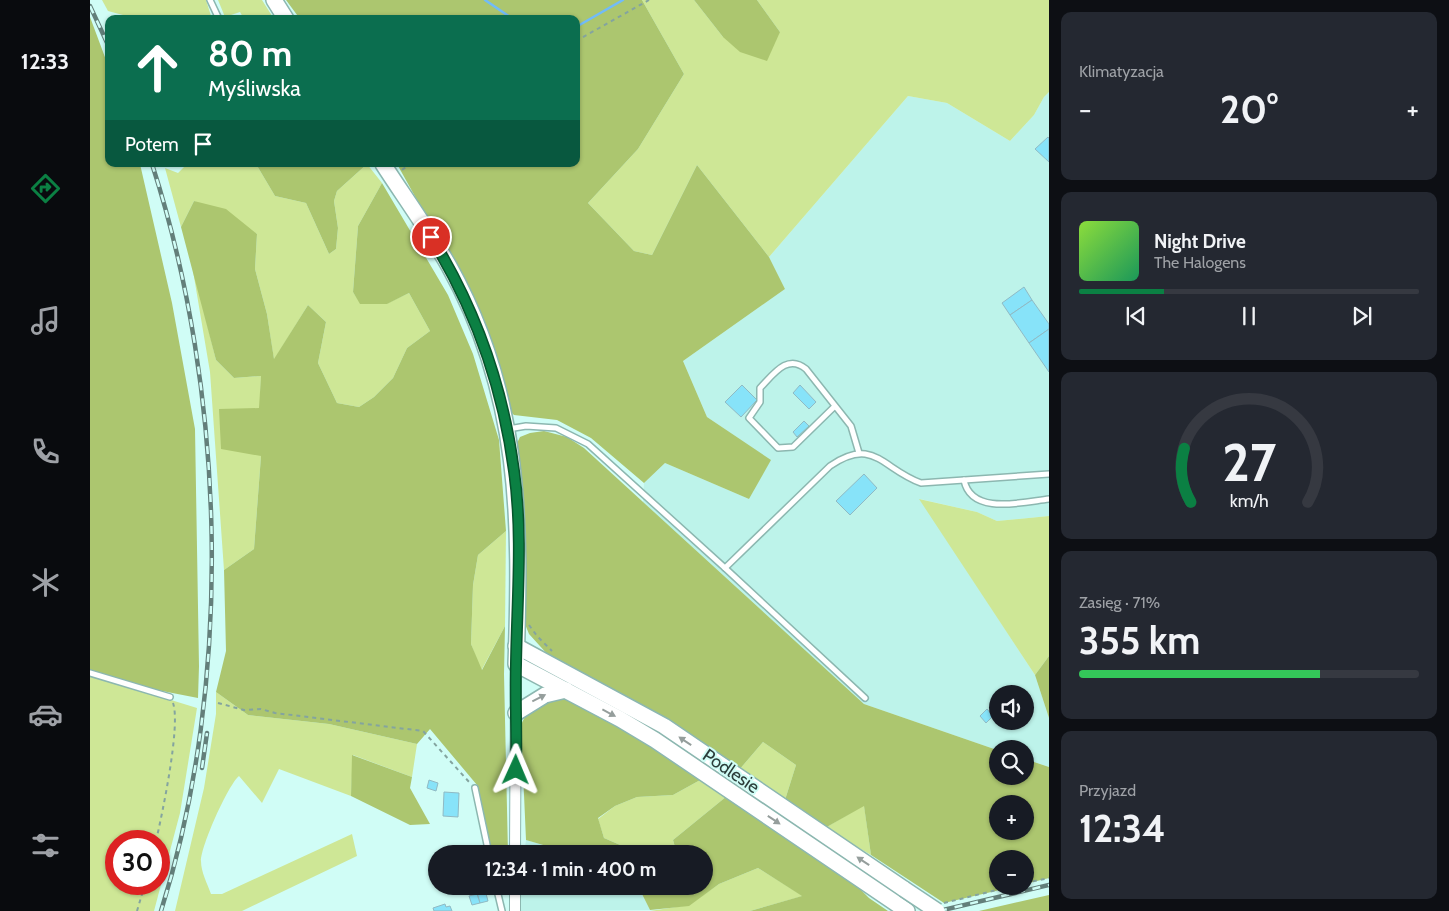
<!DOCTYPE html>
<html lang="pl">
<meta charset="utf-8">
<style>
:root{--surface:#171b24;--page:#242831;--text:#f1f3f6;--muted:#9ea1a6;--line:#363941;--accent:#0b8043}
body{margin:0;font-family:Cabin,sans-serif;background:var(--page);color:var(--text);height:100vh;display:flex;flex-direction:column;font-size:19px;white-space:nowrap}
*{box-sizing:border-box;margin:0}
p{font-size:16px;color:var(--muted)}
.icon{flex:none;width:28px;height:28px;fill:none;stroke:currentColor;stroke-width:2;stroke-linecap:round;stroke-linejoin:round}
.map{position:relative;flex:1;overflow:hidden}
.details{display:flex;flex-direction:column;gap:12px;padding:12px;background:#0d0f14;width:400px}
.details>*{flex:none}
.banner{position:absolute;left:15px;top:15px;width:475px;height:152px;border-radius:10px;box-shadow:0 1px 4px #0004;background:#0b6e4f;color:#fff;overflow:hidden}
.fabs{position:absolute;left:899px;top:685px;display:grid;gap:10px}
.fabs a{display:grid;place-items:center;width:45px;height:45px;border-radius:50%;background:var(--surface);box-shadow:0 1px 4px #0004;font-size:25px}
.speed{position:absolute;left:15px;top:830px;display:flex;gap:10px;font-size:25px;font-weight:700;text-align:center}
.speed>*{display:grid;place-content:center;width:65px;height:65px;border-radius:50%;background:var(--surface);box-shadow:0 1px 4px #0004;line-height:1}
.speed .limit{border:8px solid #d22;background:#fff;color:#111}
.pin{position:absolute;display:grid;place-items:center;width:42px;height:42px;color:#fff;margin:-21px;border:2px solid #fff;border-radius:50%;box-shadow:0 1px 5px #0007}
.me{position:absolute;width:55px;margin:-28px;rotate:1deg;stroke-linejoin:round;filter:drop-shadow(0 0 4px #0008)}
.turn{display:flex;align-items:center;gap:18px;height:105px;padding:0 20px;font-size:22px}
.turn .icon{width:65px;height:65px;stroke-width:2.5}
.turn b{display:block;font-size:35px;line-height:42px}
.then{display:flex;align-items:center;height:48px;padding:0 20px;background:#0003;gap:10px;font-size:19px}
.big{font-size:38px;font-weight:700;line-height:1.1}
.details .widget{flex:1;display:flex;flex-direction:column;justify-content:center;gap:8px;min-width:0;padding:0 18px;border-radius:10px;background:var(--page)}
.details .dial{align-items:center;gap:0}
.dial svg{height:130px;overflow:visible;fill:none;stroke:var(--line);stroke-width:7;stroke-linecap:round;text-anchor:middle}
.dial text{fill:var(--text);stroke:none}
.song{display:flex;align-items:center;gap:15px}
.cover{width:60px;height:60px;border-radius:8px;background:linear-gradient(135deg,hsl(90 70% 55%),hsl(150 70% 35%))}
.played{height:5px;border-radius:2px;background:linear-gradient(90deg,var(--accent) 25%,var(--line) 25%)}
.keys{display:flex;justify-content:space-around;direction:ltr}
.heat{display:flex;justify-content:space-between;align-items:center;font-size:28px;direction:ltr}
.charge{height:8px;border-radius:4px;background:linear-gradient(90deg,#34c759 71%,var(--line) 0)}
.trip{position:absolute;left:338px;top:845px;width:285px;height:50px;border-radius:25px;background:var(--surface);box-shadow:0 1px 4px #0004;font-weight:700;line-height:50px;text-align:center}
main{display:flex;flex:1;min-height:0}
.menu{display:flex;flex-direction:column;width:90px;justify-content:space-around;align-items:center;background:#090b0e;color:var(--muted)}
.menu .icon{width:35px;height:35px}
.menu .on{color:var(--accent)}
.menu b{font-size:22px;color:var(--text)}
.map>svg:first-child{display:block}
.built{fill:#bdf3ea;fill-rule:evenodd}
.green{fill:#cee796;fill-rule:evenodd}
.forest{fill:#acc66f;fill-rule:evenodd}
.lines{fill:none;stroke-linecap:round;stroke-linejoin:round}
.stream{stroke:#71bbf9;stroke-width:2.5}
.building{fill:#87e3f9;stroke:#90bac4}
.lane-casing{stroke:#8cb7b0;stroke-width:8}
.street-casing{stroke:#8cb7b0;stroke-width:12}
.secondary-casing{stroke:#8cb7b0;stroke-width:18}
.path{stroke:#84a49f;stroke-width:2;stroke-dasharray:4 4;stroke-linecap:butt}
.lane{stroke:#fff;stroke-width:5}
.street{stroke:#fff;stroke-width:10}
.secondary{stroke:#fff;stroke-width:15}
.rail-casing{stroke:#637f7a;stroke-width:4.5}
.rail{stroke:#d0fdf6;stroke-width:2.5;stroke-dasharray:8;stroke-linecap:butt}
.secondary-bridge-casing{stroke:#8cb7b0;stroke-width:18;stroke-linecap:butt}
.secondary-bridge{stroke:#fff;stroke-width:15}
.oneway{fill:#959e9c}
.route-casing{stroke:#07532c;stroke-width:12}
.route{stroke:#0b8043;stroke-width:9}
.labels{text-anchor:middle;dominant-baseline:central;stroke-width:4;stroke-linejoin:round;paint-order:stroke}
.street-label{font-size:18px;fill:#2b3d3a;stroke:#d0fdf6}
</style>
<main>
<nav class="menu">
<b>12:33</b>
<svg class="icon on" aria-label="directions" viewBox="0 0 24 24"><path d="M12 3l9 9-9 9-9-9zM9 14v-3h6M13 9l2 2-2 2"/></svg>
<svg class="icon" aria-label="music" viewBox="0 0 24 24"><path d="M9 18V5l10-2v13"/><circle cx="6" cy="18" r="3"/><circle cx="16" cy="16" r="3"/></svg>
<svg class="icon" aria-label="phone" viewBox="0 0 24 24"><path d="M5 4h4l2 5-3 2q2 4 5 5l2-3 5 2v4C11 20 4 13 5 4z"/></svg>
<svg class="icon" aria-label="climate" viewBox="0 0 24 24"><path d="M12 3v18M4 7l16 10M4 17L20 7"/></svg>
<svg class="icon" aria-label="car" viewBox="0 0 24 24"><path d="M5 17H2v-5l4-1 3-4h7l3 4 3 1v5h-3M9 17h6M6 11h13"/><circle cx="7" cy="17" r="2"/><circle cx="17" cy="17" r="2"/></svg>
<svg class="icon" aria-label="filters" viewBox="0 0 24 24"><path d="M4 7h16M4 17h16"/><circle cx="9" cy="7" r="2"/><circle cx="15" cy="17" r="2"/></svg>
</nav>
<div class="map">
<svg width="959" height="911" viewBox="0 0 959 911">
<rect width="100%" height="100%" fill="#d0fdf6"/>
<g class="built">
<path d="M959,92V516L907,521L887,512L830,499L945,675L959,718V767L935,759V749L907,750L774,704L553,502L554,483L575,463L659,499L680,460L617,417L593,361L695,289L679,257L818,96L857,103L920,141L944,115L954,97ZM908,694H935V721H908Z"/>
<polygon points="436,840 484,854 434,854"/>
<polygon points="431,886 506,886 511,894 528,886 548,886 560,910 430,911"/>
</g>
<g class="green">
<polygon points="12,0 116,0 122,19 48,19 18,11"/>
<polygon points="128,0 172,0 184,19 154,19 150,12 135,17"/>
<polygon points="552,0 604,0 633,37 690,32 667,0 959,0 959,92 954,97 944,115 920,141 857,103 818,96 679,257 607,165 562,255 544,251 498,203 548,149 594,74"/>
<polygon points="97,164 166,164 185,196 216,203 239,254 246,249 248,228 244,201 247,191 277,164 292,183 268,226 263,292 271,304 296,304 319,293 340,331 317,348 303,378 284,397 269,407 247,403 228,363 236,322 218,305 184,360 177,314 165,269 167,234 104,201 91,227 75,168 88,173"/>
<polygon points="101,259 126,360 144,378 171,376 170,409 129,409 171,456 164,549 134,570 120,372"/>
<polygon points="829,499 887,512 907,521 959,516 959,656 945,675"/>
<polygon points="416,531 415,626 391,671 381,644 383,585 388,555"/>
<path d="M0,675L107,708L90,813L64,911H0ZM26,841H69V884H26Z"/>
<path d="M126,692L158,715L239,724L327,744L322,777L263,755L261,796L189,769L172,803L149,776C138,785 111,846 111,861C111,872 117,883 121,894H132L262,834L267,856L152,911H85L114,788L126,714Z"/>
<polygon points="673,742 706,765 695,800 649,770"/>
<polygon points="612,779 637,796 583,840 587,854 551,854 514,838 508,819 525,806 547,797 583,795"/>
<polygon points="774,805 781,855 735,828"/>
<polygon points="668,868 713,896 660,911 560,911 599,905 629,884"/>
</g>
<g class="forest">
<polygon points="196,0 552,0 594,74 548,149 498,203 544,251 562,255 607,165 679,257 695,289 593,361 617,417 681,460 659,499 575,463 554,483 501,438 467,420 424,415 419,410 377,290 307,164 486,164 486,19 210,19"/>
<polygon points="604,0 667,0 690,32 677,61 650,52 633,37"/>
<polygon points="0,17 19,68 19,164 50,164 82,303 105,429 109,666 108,698 62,689 0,671"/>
<polygon points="166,164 277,164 247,191 244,201 248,228 246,249 239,254 216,203 185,196"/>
<polygon points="292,183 358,295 383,354 409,440 416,531 388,555 383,585 381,644 392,670 415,626 414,674 418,854 402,854 387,785 340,729 327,744 239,724 158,715 126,692 136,651 134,570 164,549 171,456 131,449 129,409 169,408 171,376 144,378 126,360 91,227 104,201 136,209 167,234 165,269 177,314 184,359 218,305 236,322 228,363 247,403 269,407 284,397 303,378 317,348 340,331 319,293 297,304 270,304 263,292 268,226"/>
<path d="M454,431L477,437L494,448L774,704L907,750L908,776H935V759L959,767V878L935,884V859H908V886H927L854,903L781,855L774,806L735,828L695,800L706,765L673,742L649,770L459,656L439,634L435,624L432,601L434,519L427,443L430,437L440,433ZM908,804H935V831H908Z"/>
<polygon points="959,656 959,718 945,675"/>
<path d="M474,697L515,716L612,779L583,795L547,797L525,806L508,818L514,838L551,854H484L436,840L431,726C438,704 454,703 474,697Z"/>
<polygon points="262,755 322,777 320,788 340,824 320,825 261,796"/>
<polygon points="637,796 760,879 779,898 798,911 660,911 712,896 668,868 629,884 599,906 560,910 548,886 614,886 614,854 587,854 583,840"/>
<polygon points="959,895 959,911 889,911"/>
</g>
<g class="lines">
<g class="stream">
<polyline points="395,0 423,19"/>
<polyline points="486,27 533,0"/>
</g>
</g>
<g class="building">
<polygon points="958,137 959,138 959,162 945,149"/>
<polygon points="934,287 942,300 920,315 912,303"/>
<polygon points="942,300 959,324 959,329 939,343 920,315"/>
<polygon points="959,329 959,372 939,343"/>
<polygon points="652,385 667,400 651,417 635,402"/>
<polygon points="710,385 726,402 719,409 703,393"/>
<polygon points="714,421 719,426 707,437 703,432"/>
<polygon points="774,474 787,488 760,515 746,501"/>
<polygon points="897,709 903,716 896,723 890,716"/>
<polygon points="339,780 348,783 346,791 337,788"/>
<polygon points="354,792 369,793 368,817 353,816"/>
<polygon points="375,847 376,852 353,854"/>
<polygon points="394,886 398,901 390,903 386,889"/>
<polygon points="387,894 390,903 382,905 379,896"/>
<polygon points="355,904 356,907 360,906 362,911 344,911 343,908"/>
</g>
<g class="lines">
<defs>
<g id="lane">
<polyline points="120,0 129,19"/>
<path d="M745,406L703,447L688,448L659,418L670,402V388C683,375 697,353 716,369L761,426L769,453"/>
<path d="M418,429L436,426L466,428L498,444L635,568L740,466C784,436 792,469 831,483L959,474"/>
<path d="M874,480C881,516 933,502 959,499"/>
<polyline points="635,568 775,698"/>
<polyline points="0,673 80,697"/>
<polyline points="385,788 399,854"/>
<polyline points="406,886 412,911"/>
</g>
<g id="street">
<polyline points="425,854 426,664"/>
<polyline points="425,911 425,886"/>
</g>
<g id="secondary">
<polyline points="184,0 196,19"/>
<path d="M293,164C315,198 339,231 359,266C431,395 431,521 426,664L530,719L565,740L817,911"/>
<polyline points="426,646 574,726 814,889"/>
<polyline points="426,713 455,695 476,690"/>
</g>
</defs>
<use href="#lane" class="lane-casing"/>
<use href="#street" class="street-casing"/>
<use href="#secondary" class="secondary-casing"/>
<g class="path">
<polyline points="486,41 559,0"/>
<polyline points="312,170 320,164"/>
<polyline points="439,625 447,636 462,651"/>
<polyline points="128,703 154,710 171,709 185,713 333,731 380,783"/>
<path d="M66,841C72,815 91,725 83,703"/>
<polyline points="935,883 959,878"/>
<polyline points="854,903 923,886"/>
<polyline points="47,911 55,884"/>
</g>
<use href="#lane" class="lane"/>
<use href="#street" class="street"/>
<use href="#secondary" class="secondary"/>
<defs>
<g id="rail">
<polyline points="0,6 19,47"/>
<path d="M62,164C136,393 144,680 71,911"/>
<polyline points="112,768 117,733"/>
<polyline points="849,911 959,885"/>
</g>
</defs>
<use href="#rail" class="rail-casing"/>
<use href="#rail" class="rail"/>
<defs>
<polyline id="secondary-bridge" points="814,889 847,911"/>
</defs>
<use href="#secondary-bridge" class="secondary-bridge-casing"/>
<use href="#secondary-bridge" class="secondary-bridge"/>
</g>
<defs><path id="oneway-solid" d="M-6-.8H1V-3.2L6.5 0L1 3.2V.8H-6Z" transform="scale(1.25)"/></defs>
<g class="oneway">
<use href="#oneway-solid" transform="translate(449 698) rotate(-27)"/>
<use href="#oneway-solid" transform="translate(519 713) rotate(28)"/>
<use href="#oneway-solid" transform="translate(595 741) rotate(-146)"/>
<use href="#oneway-solid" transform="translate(684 820) rotate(34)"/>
<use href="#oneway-solid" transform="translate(773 861) rotate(-146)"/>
</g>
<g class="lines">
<defs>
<path id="route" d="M341,237C385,308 413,387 424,471C433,534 427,600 426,664C425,699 427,734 426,770"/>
</defs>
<use href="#route" class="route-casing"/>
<use href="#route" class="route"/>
</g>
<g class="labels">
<g class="street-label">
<text transform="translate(641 771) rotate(34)">Podlesie</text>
</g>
</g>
</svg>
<div class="fabs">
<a><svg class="icon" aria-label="sound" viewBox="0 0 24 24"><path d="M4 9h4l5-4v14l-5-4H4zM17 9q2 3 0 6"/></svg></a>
<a><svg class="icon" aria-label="search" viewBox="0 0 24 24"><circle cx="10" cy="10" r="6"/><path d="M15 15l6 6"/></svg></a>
<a>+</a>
<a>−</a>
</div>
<div class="speed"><div class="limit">30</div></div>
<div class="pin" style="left:341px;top:237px;background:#d93025"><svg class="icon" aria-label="arrive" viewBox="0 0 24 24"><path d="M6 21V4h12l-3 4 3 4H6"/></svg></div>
<svg class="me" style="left:426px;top:770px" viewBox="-20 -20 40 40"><path d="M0-17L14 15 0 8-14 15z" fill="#0b8043" stroke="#fff" stroke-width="4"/></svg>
<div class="trip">12:34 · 1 min · 400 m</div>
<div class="banner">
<div class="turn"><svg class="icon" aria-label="ahead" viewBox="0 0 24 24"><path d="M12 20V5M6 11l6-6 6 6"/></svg><div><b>80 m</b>Myśliwska</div></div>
<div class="then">Potem<svg class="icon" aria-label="arrive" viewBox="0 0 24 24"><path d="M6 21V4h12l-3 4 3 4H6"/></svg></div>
</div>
</div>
<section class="details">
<div class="widget"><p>Klimatyzacja</p>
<div class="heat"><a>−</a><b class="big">20°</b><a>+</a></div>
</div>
<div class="widget">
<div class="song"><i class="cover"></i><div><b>Night Drive</b><p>The Halogens</p></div></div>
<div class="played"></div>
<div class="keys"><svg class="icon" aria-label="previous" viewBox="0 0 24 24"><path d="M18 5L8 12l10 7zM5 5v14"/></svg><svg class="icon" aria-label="pause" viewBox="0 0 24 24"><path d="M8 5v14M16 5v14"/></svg><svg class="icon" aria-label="next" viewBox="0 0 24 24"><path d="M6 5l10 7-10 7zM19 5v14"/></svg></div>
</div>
<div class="widget dial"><svg viewBox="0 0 100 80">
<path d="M14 69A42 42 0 1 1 86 69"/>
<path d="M14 69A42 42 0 0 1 10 36" stroke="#0b8043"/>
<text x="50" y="56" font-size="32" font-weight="700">27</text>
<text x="50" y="72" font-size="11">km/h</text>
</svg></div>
<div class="widget"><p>Zasięg · 71%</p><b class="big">355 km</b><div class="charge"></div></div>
<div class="widget"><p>Przyjazd</p><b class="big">12:34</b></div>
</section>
</main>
